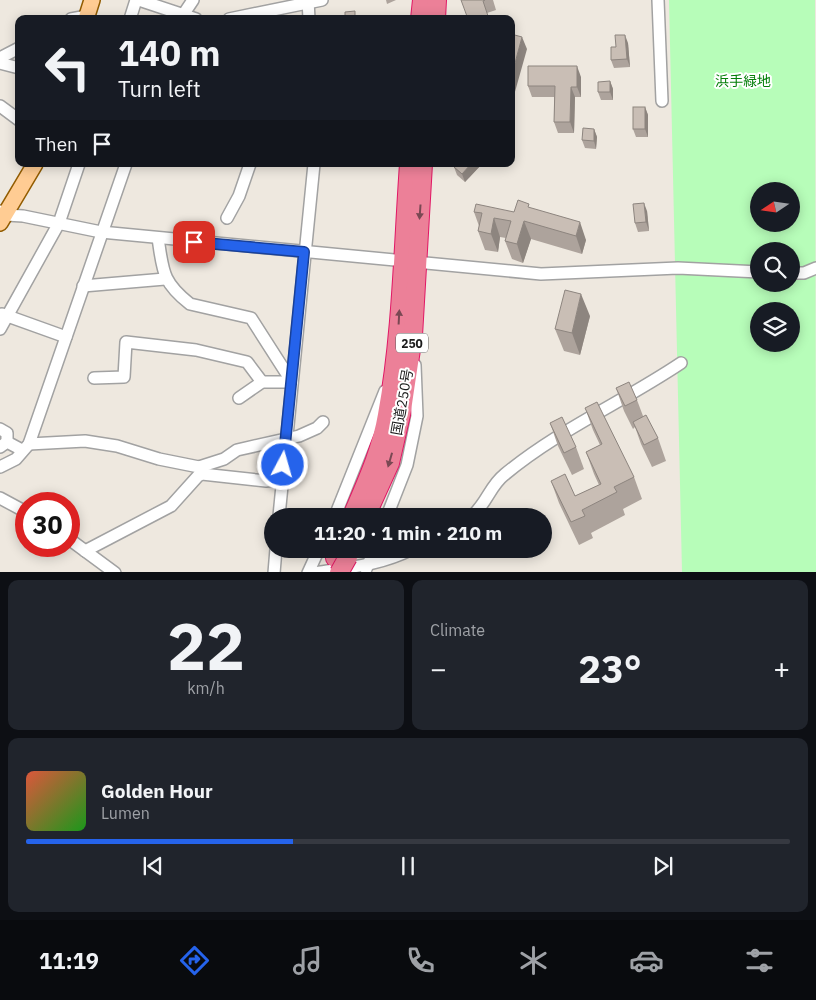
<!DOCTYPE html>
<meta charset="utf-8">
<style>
:root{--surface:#171b24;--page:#20242c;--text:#f1f3f6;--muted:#9ea1a6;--line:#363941;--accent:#2563eb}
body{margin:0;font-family:"IBM Plex Sans","Noto Sans JP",sans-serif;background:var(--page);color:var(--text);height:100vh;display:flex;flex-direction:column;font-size:19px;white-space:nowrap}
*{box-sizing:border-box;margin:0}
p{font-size:16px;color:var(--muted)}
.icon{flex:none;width:28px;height:28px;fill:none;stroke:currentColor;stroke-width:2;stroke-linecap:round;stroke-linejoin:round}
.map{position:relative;height:572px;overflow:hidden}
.panel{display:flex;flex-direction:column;gap:8px;padding:8px;background:#0d0f14;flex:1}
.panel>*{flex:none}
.banner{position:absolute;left:15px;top:15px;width:500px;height:152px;border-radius:10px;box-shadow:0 2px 12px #0003;background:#171b24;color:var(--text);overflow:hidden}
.needle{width:32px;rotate:257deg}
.buttons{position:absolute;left:750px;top:182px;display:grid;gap:10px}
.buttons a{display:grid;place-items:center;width:50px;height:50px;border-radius:50%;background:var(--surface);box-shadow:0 2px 12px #0003;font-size:25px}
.speed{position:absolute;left:15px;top:492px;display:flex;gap:10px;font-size:25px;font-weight:700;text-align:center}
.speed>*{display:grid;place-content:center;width:65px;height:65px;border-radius:50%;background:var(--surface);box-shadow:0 2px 12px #0003;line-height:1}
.speed .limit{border:8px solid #d22;background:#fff;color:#111}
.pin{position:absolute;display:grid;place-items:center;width:42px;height:42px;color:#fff;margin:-21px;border-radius:10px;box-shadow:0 2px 8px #0006}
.me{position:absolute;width:55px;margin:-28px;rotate:6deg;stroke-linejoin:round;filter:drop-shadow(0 0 4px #0008)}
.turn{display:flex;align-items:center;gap:18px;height:105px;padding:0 20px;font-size:22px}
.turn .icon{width:65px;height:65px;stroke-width:2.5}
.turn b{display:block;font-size:35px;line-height:42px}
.then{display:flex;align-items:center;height:48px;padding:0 20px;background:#0003;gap:10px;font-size:19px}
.big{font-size:38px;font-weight:700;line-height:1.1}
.panel .card{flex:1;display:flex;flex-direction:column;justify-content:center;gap:8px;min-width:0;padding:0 18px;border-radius:10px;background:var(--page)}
.panel .dial{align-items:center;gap:0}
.dial b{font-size:65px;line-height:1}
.song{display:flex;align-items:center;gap:15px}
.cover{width:60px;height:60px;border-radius:8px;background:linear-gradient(135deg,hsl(10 70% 55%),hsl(120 70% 35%))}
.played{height:5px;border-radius:2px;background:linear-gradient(90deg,var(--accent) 35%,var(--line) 35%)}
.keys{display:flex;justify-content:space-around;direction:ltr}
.heat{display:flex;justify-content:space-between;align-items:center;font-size:28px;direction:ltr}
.panel .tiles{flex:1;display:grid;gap:8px;grid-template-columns:1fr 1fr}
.card:last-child{grid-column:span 2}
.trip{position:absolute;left:264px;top:508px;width:288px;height:50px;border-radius:25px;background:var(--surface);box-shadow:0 2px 12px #0003;font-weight:700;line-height:50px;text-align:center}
.menu{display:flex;height:80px;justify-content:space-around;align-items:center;background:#090b0e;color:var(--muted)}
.menu .icon{width:35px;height:35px}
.menu .current{color:var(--accent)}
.menu b{font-size:22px;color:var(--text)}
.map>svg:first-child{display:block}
.park{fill:#b7fdb9;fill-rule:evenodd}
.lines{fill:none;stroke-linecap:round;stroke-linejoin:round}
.minor-casing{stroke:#a2a2a2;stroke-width:14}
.major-casing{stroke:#925c00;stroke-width:18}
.highway-casing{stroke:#e11765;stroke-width:20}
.minor{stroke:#fff;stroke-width:11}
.major{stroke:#ffcc93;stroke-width:15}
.highway{stroke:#ec8098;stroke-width:18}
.highway-bridge-casing{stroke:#e11765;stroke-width:20;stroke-linecap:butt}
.highway-bridge{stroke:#ec8098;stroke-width:18}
.wall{fill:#ada39c}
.shaded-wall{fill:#8d857f}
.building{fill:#c9beb5;stroke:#8d857f}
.oneway{fill:#794853}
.route-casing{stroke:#184099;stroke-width:12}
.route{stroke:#2563eb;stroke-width:9}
.labels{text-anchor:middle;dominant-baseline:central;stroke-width:4;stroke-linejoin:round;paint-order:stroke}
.shield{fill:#fff;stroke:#5f5f5f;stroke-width:1}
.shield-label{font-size:12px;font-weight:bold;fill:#1b1b1b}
.park-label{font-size:14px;fill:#037f08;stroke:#fff}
.street-label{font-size:14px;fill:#1b1b1b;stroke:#fff}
</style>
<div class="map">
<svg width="816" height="573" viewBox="0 0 816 573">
<rect width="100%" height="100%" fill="#eee8df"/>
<path class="park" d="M669,0H815L816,572H682ZM759,191H791V224H759ZM759,251H791V284H759ZM759,311H791V344H759Z"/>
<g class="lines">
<defs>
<g id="minor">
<polyline points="139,0 196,19"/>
<polyline points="308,0 309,19"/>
<polyline points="658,0 662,101"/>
<polyline points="183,15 193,0"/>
<polyline points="71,19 87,16"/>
<polyline points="130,19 136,0"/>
<polyline points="229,19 322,0"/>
<polyline points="0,58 19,48"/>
<polyline points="0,63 19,68"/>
<polyline points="0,106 19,120"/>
<polyline points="0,211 6,215 23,216 101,232 541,274 678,268 759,272"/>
<polyline points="227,218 239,196 250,164"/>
<path d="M158,238C163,271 162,282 190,304L251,318L292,382"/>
<polyline points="791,273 804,273 816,268"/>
<polyline points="83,286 165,279"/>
<polyline points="2,314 66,337"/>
<polyline points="0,329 59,223 79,164"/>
<polyline points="94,378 124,377 126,342 196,350 247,362 262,382"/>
<polyline points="239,398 262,382 292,382"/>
<polyline points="0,429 7,433 7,442"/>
<polyline points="29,444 85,441 117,446 159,459 199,467 224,459 237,450 299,436 317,428 323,422"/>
<polyline points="0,447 7,442 22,450"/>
<polyline points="0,467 16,459 29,444 126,164"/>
<polyline points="0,498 26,512"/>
<polyline points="279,516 314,164"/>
<polyline points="335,516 385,391"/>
<polyline points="387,516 407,465 417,416 415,365"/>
<path d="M472,516C487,503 490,486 504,475C558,430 623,402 681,363"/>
<polyline points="69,539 115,573"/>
<polyline points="85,551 171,506 198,476 202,474 266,481 282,479"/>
<polyline points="366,569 375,549"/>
<polyline points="274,573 276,549"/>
<polyline points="308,573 319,549"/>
<path d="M313,573C346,568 381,565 412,549"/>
</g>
<g id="major">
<polyline points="86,19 92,0"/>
<polyline points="0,223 35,164"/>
</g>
<g id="highway">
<polyline points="420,19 422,0"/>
<polyline points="436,19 437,0"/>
<path d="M352,516C366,483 381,451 387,415C402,333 403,247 409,164"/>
<polyline points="366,516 390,463 402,410 413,336 423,164"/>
<polyline points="335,558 339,549"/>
</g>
</defs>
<use href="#minor" class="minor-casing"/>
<use href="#major" class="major-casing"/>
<use href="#highway" class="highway-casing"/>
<use href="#minor" class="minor"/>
<use href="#major" class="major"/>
<use href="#highway" class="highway"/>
<defs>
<polyline id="highway-bridge" points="339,573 348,557"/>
</defs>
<use href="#highway-bridge" class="highway-bridge-casing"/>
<use href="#highway-bridge" class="highway-bridge"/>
</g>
<g class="wall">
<polygon points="386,0 396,0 387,4"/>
<polygon points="461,0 493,0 496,10 487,13"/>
<polygon points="628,43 630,67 614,68 611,60 616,47"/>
<polygon points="581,77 581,97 575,97 574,133 558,133 554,122 554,97 532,97 528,86"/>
<polygon points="610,81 613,89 613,100 601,100 598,92"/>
<polygon points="645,107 648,115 648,137 636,137 633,129"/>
<polygon points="594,129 597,137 596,149 585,148 582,140"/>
<polygon points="458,164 482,164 465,182 457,175 454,167"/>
<polygon points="531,208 586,240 582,254 531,239 523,263 512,259 505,241 506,238 500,237 498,252 485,250 478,231 479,226 474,212 514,212"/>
<polygon points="647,211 649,231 638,232 635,223"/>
<polygon points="590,316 580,355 564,351 555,329"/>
<polygon points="616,388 637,400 643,416 658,438 666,461 652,467 641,444 635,427 633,429 624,411"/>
<polygon points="585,408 634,477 642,499 623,509 625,515 591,533 593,538 579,545 559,503 551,481 575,496 599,485 594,474 586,452 600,445 593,430"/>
<polygon points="550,423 576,447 584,469 572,475 558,446"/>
</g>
<g class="shaded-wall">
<polygon points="625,35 628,43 630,67 627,59"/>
<polygon points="522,37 527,49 511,106 511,78"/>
<polygon points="577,66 581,77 581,97 577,87"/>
<polygon points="610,81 613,89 613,100 610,92"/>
<polygon points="571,87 575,97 574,133 570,122"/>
<polygon points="645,107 648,115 648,137 645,129"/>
<polygon points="594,129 597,137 596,149 594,141"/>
<polygon points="471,164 482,164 465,182 462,174"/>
<polygon points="644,203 647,211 649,231 646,222"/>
<polygon points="494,218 500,237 498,252 491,234"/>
<polygon points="524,221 531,239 523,263 517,244"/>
<polygon points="580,222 586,240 582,254 576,236"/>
<polygon points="581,294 590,316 580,355 572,333"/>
</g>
<g class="building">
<polygon points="461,0 485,0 483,1 489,19 468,19"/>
<polygon points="355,11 355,19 345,19 345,12"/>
<polygon points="511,34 522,37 511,78"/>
<polygon points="615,35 625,35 627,59 611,60 611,47 616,47"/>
<polygon points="528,66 577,66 577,87 571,87 570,122 554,122 555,86 528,86"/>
<polygon points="610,81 610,92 598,92 598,82"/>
<rect x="633" y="107" width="12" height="22"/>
<polygon points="583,128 594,129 594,141 582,140"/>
<polygon points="458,164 471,164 462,174 454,167"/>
<polygon points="518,200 529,204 528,207 580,222 576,236 524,221 517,244 505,241 511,221 494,218 491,234 478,231 482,213 474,212 476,204 514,212"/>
<polygon points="644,203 646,222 635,223 633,204"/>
<polygon points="565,290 581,294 572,333 555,329"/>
<polygon points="629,382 637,400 625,406 616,388"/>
<polygon points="597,402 634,477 614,487 617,492 582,510 585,516 571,522 551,481 565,474 575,496 601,484 586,452 602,444 585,408"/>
<polygon points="646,415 658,438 644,445 633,422"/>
<polygon points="562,417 576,447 564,453 550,423"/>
</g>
<defs><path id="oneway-solid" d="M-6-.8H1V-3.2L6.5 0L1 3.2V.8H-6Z" transform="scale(1.25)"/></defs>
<g class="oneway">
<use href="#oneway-solid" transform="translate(420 212) rotate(94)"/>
<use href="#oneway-solid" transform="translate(399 317) rotate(-87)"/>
<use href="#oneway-solid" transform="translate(390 460) rotate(106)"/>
</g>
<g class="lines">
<defs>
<polyline id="route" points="194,242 304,252 283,465"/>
</defs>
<use href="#route" class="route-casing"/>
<use href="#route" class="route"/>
</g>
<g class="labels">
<rect class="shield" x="396" y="333.5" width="32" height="19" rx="4"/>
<g class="shield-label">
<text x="412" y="343">250</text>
</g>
<g class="park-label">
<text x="743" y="81">浜手緑地</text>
</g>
<g class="street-label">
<text transform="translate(402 402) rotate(-80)">国道250号</text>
</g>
</g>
</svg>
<div class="buttons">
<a><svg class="needle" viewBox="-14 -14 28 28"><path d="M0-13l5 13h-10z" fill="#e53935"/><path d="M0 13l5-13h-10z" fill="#9ea1a6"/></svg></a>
<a><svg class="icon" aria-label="search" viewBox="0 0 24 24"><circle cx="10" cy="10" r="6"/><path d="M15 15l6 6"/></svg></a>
<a><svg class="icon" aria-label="layers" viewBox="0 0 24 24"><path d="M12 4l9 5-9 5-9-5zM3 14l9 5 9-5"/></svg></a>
</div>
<div class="speed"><div class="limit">30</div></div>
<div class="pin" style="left:194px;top:242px;background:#d93025"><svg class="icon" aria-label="arrive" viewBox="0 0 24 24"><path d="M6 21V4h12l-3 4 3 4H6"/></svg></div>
<svg class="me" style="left:283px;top:465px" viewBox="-20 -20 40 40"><circle r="17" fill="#2563eb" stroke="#fff" stroke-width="3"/><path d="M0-11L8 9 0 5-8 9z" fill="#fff"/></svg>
<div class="trip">11:20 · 1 min · 210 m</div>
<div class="banner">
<div class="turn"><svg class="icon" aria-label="left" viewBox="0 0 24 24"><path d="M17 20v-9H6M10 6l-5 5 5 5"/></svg><div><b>140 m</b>Turn left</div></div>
<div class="then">Then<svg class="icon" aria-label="arrive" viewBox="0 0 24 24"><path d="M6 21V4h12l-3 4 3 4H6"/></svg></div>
</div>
</div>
<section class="panel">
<div class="tiles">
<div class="card dial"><b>22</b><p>km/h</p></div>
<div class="card"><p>Climate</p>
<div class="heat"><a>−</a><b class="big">23°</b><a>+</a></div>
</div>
<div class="card">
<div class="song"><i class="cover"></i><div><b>Golden Hour</b><p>Lumen</p></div></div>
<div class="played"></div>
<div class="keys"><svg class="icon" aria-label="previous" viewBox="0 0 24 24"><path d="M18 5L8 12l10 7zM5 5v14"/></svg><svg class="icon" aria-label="pause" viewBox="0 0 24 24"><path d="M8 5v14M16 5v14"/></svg><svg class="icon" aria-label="next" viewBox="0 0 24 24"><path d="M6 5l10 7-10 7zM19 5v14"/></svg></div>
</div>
</div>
</section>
<nav class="menu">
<b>11:19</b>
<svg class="icon current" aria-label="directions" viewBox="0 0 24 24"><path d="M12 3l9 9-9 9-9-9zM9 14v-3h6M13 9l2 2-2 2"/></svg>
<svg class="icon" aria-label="music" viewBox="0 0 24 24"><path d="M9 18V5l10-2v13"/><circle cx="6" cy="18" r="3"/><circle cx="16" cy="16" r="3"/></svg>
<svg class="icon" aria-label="phone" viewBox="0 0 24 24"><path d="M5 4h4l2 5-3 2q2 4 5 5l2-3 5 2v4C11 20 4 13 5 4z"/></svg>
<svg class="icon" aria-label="climate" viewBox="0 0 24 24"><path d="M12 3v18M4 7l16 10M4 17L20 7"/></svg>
<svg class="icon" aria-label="car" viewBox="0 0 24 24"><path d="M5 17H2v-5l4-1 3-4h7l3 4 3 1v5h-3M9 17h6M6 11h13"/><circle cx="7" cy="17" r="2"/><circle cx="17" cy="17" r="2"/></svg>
<svg class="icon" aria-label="filters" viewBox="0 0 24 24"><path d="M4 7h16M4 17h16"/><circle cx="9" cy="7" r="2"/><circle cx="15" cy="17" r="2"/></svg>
</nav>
